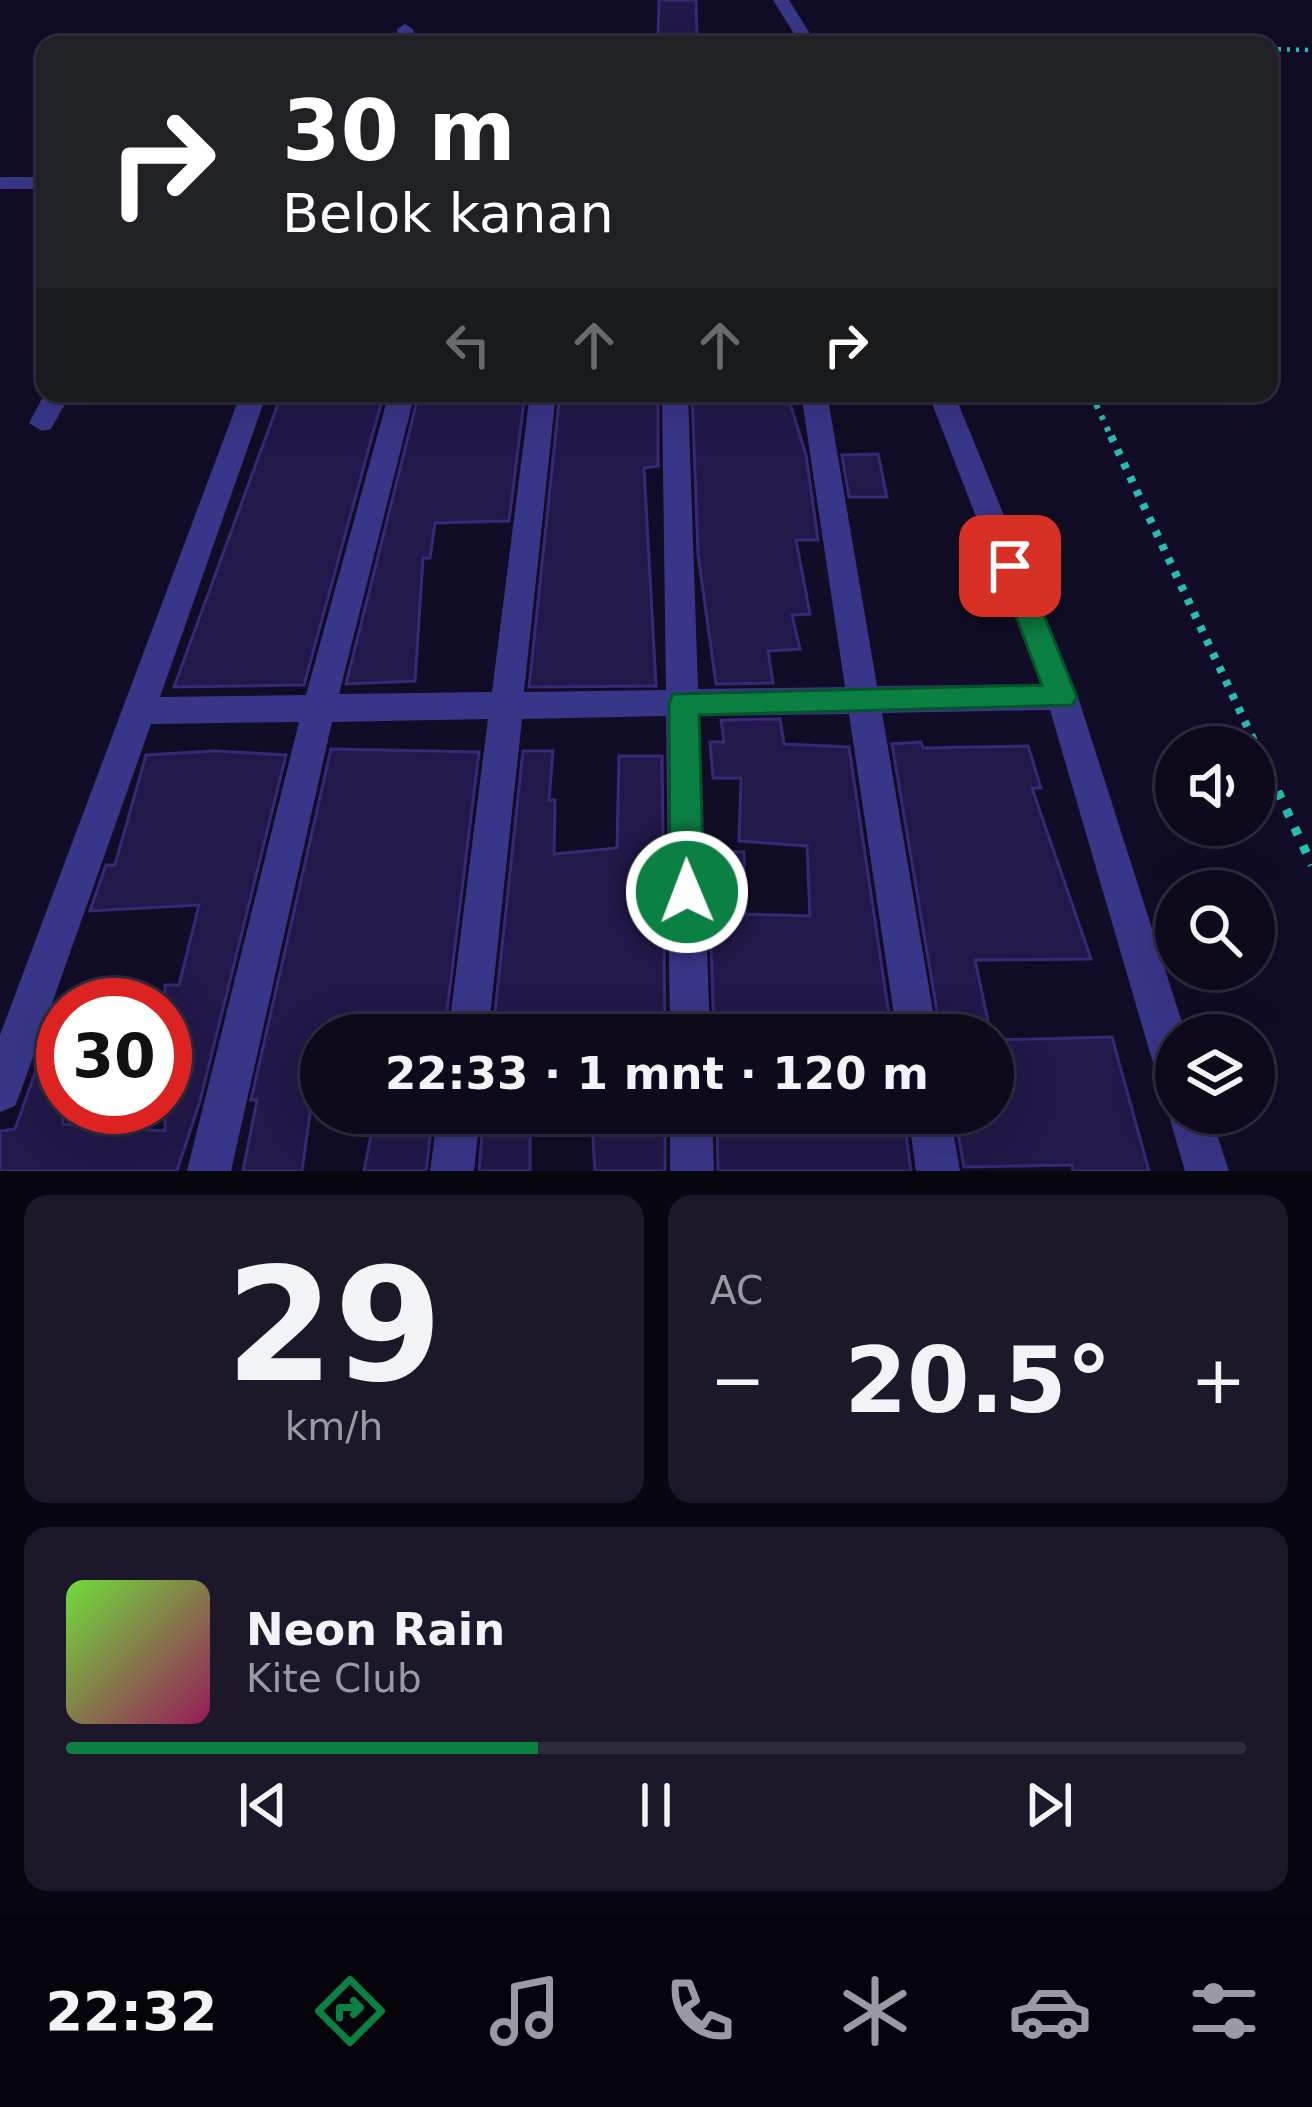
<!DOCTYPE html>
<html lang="id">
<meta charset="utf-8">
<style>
:root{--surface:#0e0a1c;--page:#1c1829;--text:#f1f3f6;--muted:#9b9aa3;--line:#2e2b3b;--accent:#0b8043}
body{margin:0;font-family:"DejaVu Sans",sans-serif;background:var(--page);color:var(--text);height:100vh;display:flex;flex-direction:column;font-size:45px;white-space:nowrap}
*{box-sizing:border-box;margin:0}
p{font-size:39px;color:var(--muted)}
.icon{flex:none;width:66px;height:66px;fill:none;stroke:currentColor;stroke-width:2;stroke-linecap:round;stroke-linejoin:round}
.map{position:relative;height:1171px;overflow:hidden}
.panel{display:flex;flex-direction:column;gap:24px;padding:24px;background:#08060f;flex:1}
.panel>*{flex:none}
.hud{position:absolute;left:36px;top:36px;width:1242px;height:366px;border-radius:24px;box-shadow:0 12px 48px #0002,0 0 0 3px var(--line);background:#202124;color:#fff;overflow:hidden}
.tools{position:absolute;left:1155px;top:726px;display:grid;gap:24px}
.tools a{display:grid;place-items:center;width:120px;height:120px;border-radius:50%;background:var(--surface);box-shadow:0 12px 48px #0002,0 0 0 3px var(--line);font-size:60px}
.speed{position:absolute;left:36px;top:978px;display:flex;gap:24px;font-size:60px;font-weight:700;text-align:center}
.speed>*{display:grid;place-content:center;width:156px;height:156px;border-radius:50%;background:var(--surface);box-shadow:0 12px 48px #0002,0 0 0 3px var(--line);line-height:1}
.speed .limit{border:18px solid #d22;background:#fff;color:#111}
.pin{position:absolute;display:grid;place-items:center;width:102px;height:102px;color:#fff;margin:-51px;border-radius:24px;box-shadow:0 6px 18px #0006}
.me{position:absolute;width:132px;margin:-66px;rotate:359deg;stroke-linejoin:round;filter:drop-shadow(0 0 9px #0008)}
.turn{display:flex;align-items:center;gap:42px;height:252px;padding:0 48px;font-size:54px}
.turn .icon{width:156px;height:156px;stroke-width:2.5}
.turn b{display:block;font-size:84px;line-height:102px}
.lanes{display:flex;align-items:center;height:114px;padding:0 48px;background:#0003;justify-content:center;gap:60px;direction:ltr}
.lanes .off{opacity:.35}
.big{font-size:90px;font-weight:700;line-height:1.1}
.panel .tile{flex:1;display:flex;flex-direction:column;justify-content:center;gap:18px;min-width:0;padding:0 42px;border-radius:24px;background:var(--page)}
.panel .dial{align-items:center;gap:0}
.dial b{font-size:156px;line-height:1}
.song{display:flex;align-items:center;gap:36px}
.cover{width:144px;height:144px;border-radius:18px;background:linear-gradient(135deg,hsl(100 70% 55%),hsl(330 70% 35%))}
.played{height:12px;border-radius:6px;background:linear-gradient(90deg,var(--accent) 40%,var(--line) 40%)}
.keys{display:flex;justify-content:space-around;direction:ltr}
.heat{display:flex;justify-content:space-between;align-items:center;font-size:66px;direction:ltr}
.panel .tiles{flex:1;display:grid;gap:24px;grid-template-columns:1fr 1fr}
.tile:last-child{grid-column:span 2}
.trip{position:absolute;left:300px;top:1014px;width:714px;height:120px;border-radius:60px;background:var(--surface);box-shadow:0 12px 48px #0002,0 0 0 3px var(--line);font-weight:700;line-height:120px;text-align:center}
.menu{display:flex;height:192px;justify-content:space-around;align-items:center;background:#06040b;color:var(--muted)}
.menu .icon{width:84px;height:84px}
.menu .selected{color:var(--accent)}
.menu b{font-size:54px;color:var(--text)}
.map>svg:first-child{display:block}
.building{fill:#221849;stroke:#372976;stroke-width:3}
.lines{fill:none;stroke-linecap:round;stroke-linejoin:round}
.path-far3{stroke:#27bfb4;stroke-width:4.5;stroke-dasharray:3 6;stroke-linecap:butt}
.path-far2{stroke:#27bfb4;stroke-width:6;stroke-dasharray:4.5 8;stroke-linecap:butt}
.path-far1{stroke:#27bfb4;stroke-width:8;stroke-dasharray:6 9;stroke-linecap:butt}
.path{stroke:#27bfb4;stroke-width:9;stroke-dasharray:8 12;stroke-linecap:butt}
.street{fill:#383688;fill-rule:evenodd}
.route{fill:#0b8043;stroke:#07532c;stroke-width:3}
</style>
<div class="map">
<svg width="1312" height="1171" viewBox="0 0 1312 1171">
<rect width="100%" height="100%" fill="#120d26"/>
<g class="building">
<polygon points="659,0 696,0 697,36 658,37"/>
<polygon points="282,393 384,393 304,685 174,687"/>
<polygon points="419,393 525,393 509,521 435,523 430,558 423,558 415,681 346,684"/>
<polygon points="560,393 658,393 658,466 644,468 656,686 529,687"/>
<polygon points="692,393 787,393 806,455 818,540 796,540 810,614 792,615 800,649 768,651 773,683 716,684 698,554"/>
<polygon points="878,454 887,497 849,497 842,455"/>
<polygon points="780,719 784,744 849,747 891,1028 777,1029 778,1035 714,1035 708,851 744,852 745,914 810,916 807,846 739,841 741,778 713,778 710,742 724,742 721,720"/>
<polygon points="921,742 923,748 1028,746 1041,788 1032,788 1091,959 975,960 991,1035 941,1035 892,744"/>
<polygon points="331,749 479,752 444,1035 321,1035 302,1171 243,1171 257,1100 251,1100"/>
<polygon points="215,751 286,755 200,1101 177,1171 0,1171 0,1131 15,1129 59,1006 63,1006 63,1124 165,1131 165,985 179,985 199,905 90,911 106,865 115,865 146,755"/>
<polygon points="523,751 553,751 549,800 555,800 554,854 617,848 619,756 662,756 665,1035 594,1035 595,1020 494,1022"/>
<polygon points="1112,1037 1149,1171 1073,1171 1072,1165 964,1167 956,1122 993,1122 993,1040"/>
<polygon points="484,1113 530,1113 530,1171 479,1171"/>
<polygon points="759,1116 761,1128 904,1120 911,1171 718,1171 717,1119"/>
<polygon points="665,1117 665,1171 595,1171 592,1124"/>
<polygon points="374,1120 432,1122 426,1171 364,1171"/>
</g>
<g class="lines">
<g class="path-far3">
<polyline points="930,45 940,38 961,36 1175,45"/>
<polyline points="1269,49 1312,50"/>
</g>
<polyline class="path-far2" points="1091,393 1112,439"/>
<polyline class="path-far1" points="1111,436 1262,758"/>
<polyline class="path" points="1261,755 1312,865"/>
<g class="street">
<polygon points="773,0 789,0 817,45 801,45"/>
<polygon points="405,24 413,29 415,45 399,45 397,29"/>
<rect x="0" y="177" width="45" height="12"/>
<polygon points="45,393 71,393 51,429 42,431 29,423"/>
<polygon points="241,393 267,393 160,697 306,695 389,393 415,393 339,694 492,692 530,393 556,393 524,692 666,690 662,393 688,393 698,689 845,687 801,393 827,393 877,686 1041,684 928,393 954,393 1078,697 1186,1035 1176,1035 1176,1091 1161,1085 1155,1070 1050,710 882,713 937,1035 897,1035 849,714 699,716 710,1035 670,1035 666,716 522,719 488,1035 448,1035 488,719 332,722 231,1171 187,1171 299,722 151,724 21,1091 15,1106 0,1112 0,1035"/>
<polygon points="1176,1097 1176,1113 1210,1113 1229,1171 1185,1171 1168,1113"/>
<polygon points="438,1113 480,1113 474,1171 430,1171"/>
<polygon points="670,1113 712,1113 714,1171 670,1171"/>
<polygon points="908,1113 950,1113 960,1171 916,1171"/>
</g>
</g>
<polygon class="route" points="1010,557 1024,566 1077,697 1072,705 699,715 704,892 699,904 687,908 675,904 670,892 669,703 673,694 1042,685 997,566"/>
</svg>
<div class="tools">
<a><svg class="icon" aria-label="sound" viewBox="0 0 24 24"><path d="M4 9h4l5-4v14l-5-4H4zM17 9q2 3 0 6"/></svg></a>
<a><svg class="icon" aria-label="search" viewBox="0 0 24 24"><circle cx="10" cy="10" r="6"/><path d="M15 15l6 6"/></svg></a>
<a><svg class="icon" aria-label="layers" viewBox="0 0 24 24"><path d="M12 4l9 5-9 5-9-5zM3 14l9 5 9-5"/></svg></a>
</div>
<div class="speed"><div class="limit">30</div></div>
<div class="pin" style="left:1010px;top:566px;background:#d93025"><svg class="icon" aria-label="arrive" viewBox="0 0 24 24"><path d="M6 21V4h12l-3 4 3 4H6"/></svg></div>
<svg class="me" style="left:687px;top:892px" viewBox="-20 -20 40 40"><circle r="17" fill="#0b8043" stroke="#fff" stroke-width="3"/><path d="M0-11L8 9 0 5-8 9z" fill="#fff"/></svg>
<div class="trip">22:33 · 1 mnt · 120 m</div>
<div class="hud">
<div class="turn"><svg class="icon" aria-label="right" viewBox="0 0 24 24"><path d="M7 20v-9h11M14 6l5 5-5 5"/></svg><div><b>30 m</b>Belok kanan</div></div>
<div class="lanes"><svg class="icon off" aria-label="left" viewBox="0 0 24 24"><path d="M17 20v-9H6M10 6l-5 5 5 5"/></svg><svg class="icon off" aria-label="ahead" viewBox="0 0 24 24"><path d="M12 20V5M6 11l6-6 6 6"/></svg><svg class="icon off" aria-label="ahead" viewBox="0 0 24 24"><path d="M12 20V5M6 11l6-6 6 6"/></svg><svg class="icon" aria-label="right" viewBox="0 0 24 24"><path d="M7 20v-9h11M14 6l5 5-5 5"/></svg></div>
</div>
</div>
<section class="panel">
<div class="tiles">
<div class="tile dial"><b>29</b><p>km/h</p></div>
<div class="tile"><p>AC</p>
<div class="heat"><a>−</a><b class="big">20.5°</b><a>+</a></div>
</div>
<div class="tile">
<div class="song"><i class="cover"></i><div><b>Neon Rain</b><p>Kite Club</p></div></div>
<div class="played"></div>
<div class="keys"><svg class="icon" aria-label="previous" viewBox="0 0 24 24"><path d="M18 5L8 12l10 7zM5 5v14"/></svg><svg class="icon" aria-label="pause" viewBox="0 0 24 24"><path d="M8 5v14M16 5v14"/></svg><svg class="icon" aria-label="next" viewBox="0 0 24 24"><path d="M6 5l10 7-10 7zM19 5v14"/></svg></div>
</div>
</div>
</section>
<nav class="menu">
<b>22:32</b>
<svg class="icon selected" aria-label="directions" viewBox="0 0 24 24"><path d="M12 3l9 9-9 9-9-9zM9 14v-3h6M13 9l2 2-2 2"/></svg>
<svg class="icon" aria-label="music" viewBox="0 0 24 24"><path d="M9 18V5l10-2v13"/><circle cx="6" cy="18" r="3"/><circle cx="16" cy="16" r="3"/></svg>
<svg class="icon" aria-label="phone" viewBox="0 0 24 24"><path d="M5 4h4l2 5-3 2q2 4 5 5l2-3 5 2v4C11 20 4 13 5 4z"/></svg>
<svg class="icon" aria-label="climate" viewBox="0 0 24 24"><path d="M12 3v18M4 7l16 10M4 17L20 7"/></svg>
<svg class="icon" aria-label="car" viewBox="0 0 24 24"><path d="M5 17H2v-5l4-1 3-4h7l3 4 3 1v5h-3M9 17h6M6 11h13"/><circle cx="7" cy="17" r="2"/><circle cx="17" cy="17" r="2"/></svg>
<svg class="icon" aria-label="filters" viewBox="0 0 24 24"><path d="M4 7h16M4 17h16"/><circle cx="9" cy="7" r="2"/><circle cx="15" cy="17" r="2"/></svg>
</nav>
